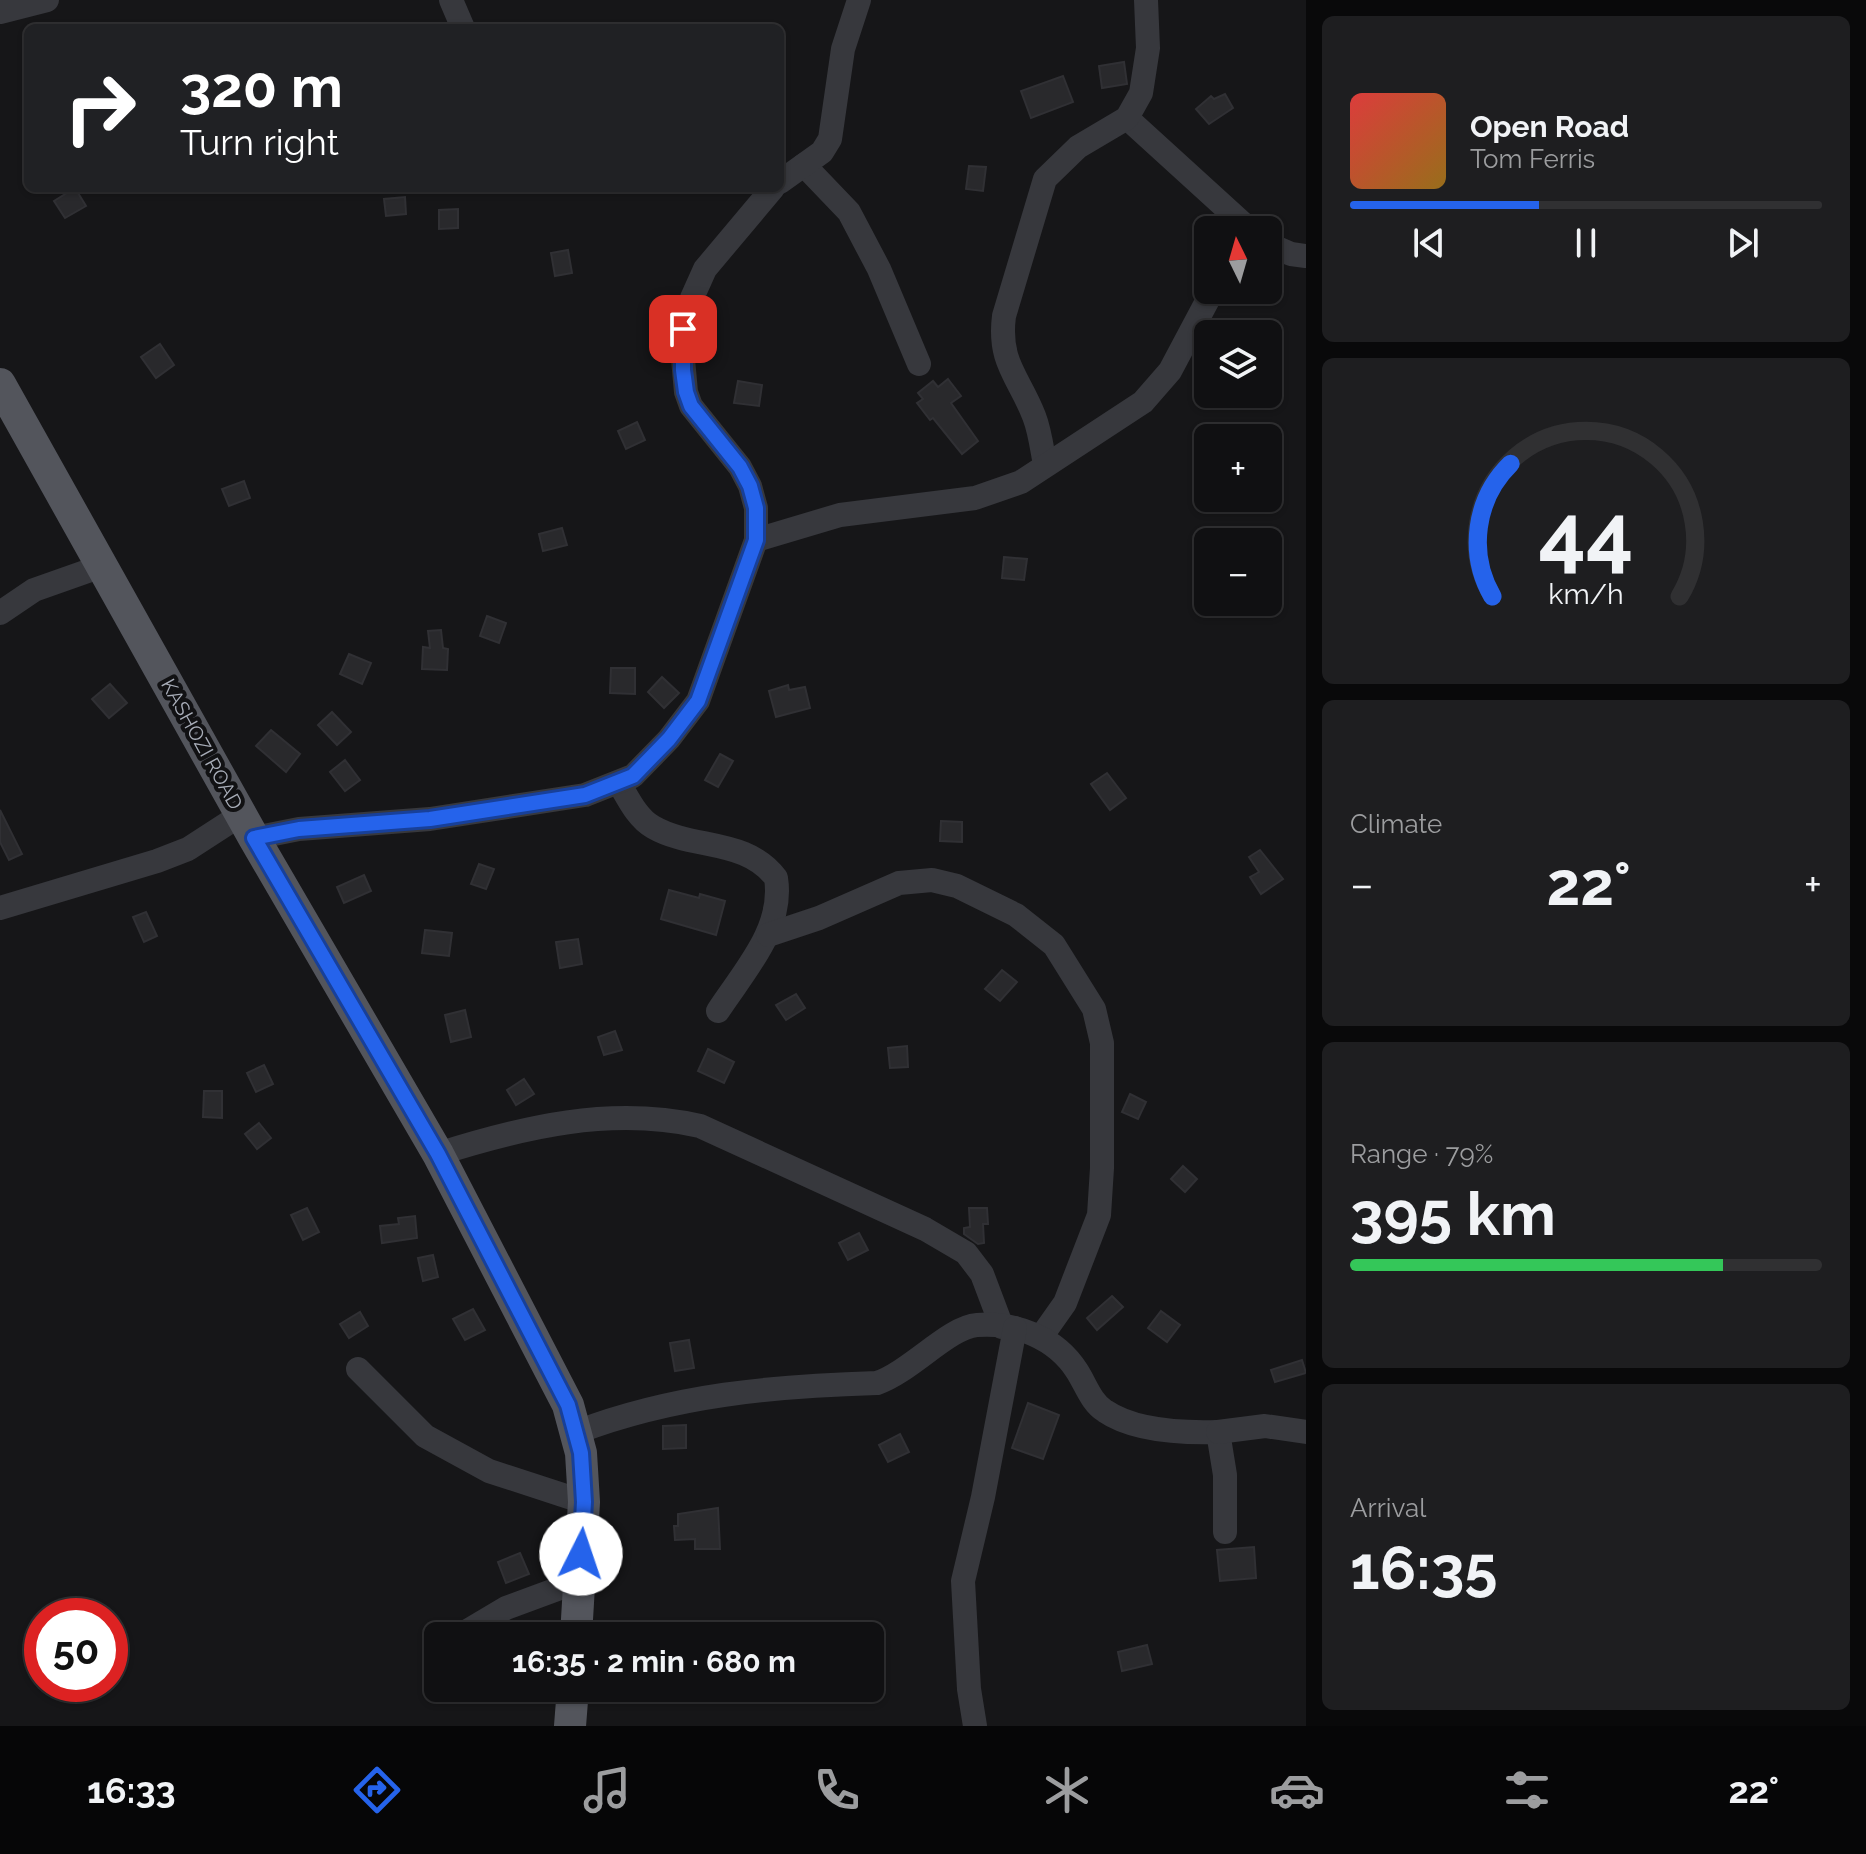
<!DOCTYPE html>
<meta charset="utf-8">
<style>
:root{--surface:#101012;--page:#1e1e20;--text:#f1f3f6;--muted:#9c9d9f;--line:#303032;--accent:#2563eb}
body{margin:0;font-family:Raleway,sans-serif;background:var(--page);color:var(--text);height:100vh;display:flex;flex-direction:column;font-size:30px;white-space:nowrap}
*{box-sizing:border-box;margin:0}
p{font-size:26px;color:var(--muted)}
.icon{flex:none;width:44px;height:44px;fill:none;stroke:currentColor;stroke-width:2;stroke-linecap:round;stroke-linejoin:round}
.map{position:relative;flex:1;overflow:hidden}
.panel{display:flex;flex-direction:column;gap:16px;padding:16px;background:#09090a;width:560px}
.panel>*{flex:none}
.hud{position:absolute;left:24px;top:24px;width:760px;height:168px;border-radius:12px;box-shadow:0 2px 6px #0004,0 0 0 2px var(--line);background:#202124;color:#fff;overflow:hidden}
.needle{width:52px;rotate:355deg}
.fabs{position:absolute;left:1194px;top:216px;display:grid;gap:16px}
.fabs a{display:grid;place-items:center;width:88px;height:88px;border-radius:12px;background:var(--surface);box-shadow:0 2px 6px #0004,0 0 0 2px var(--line);font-size:40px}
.speed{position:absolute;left:24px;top:1598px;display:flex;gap:16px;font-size:40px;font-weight:700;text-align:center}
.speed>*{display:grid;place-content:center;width:104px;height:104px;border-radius:50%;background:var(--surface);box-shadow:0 2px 6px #0004,0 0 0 2px var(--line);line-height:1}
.speed .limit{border:12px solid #d22;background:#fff;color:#111}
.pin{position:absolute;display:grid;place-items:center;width:68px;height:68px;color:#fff;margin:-34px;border-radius:16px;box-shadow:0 4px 12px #0006}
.me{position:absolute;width:88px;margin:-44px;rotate:4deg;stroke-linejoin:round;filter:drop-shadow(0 0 6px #0008)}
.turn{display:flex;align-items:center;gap:28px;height:168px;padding:0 24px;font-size:36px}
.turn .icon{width:104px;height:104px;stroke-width:2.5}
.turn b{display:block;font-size:56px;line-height:68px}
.big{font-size:60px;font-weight:700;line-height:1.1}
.panel .tile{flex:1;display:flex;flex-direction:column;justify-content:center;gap:12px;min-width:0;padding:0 28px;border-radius:12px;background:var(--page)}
.panel .dial{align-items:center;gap:0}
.dial svg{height:208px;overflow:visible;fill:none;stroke:var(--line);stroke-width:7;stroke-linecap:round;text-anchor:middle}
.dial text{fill:var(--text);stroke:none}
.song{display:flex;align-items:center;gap:24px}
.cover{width:96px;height:96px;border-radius:12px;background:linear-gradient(135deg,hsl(0 70% 55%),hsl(40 70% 35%))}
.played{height:8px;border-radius:4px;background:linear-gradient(90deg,var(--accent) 40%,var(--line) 40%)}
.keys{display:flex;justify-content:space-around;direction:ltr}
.heat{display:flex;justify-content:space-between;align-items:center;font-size:44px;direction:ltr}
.charge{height:12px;border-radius:6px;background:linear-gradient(90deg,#34c759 79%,var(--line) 0)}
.trip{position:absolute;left:424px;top:1622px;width:460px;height:80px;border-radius:12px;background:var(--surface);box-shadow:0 2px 6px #0004,0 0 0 2px var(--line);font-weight:700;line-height:80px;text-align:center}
.dock{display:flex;height:128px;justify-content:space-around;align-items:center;background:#060607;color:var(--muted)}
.dock .icon{width:56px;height:56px}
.dock .active{color:var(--accent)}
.dock b{font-size:36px;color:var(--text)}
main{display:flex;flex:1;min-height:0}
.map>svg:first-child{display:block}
.building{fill:#29292c;stroke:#303034;stroke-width:2}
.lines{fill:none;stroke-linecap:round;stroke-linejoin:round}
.minor{stroke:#37383d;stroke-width:24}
.major{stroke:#53555c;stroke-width:32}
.route-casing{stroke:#184099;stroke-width:20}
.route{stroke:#2563eb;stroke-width:14}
.labels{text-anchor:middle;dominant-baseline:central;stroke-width:8;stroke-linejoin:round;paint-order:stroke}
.street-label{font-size:20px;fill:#a8adb8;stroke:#111113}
</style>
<main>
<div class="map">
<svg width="1306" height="1726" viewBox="0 0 1306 1726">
<rect width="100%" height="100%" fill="#161618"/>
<g class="building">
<polygon points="1124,62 1127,84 1102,88 1099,66"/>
<polygon points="1063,76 1073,102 1031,118 1021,91"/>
<polygon points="1225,94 1233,108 1209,124 1196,109 1211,96 1214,99"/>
<polygon points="969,166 986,167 983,191 966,189"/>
<polygon points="75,188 86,206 65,218 54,201"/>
<polygon points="405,197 406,214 386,216 384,199"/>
<polygon points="458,209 458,228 439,229 439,210"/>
<polygon points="568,250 572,273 555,276 551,253"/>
<polygon points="160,344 174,365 156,378 141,357"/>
<polygon points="948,379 961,396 951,403 978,441 962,454 933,418 930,420 917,403 923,399 918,393 933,381 938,387"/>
<polygon points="738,381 762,385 759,406 734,403"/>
<polygon points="637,422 645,440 626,449 618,431"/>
<polygon points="244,481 250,498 229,506 222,489"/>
<polygon points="562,528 567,545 543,551 539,534"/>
<polygon points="1004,557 1027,559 1024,580 1002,578"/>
<polygon points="487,616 506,623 499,643 480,636"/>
<polygon points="441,630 443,648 448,649 447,670 422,669 423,647 430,648 428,631"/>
<polygon points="349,654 371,663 362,684 340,674"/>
<polygon points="611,668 635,668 635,694 610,693"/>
<polygon points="662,677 679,693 664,708 648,692"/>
<polygon points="110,684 127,703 109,718 92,699"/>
<polygon points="788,685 789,690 805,687 810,708 776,717 769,691"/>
<polygon points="332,712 351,732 337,745 318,725"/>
<polygon points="271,730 300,754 286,772 256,746"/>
<polygon points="720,754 733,761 718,787 705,780"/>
<polygon points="345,760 360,780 345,791 330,772"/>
<polygon points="1107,773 1126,798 1110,810 1091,784"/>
<polygon points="0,810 22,854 9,860 0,842"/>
<polygon points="941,821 962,822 962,842 940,841"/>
<polygon points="1260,850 1283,879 1261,894 1250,877 1259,872 1249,857"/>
<polygon points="479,864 494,869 486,889 471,884"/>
<polygon points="364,875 371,891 344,903 337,887"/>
<polygon points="669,890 699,898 700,894 725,901 716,935 661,919"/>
<polygon points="146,912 157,936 144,942 133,917"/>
<polygon points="425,930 452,933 449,956 422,953"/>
<polygon points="578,939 582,964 560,968 556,942"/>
<polygon points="1002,970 1017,982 1000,1001 985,989"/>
<polygon points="796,994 805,1008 786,1020 776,1005"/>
<polygon points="465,1010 471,1037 451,1042 445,1015"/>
<polygon points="615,1031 622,1050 604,1055 598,1037"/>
<polygon points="907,1046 908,1067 890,1068 888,1048"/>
<polygon points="708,1049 734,1062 724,1083 698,1071"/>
<polygon points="264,1065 273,1084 256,1092 247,1073"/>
<polygon points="524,1079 534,1094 516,1105 507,1090"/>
<polygon points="204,1091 222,1091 222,1118 203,1117"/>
<polygon points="1130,1094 1146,1102 1138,1119 1122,1112"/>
<polygon points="259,1123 271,1138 257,1149 245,1134"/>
<polygon points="1183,1166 1197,1179 1185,1192 1171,1179"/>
<polygon points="307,1208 319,1232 303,1240 291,1215"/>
<polygon points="969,1208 987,1208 988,1224 983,1224 984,1243 978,1244 964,1234 964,1228 970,1227"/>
<polygon points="415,1216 417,1238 382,1243 380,1226 399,1224 398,1218"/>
<polygon points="859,1233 868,1250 848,1260 839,1243"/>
<polygon points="433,1255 438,1277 423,1281 418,1258"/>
<polygon points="1112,1296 1123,1307 1097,1330 1087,1318"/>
<polygon points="473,1309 485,1330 465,1340 453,1319"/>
<polygon points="1161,1311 1180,1325 1167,1342 1148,1328"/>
<polygon points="360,1312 368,1326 349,1338 340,1324"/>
<polygon points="689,1340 694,1368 675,1371 670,1343"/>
<polygon points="1302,1360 1306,1373 1275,1382 1271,1370"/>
<polygon points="1028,1403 1059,1415 1043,1459 1012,1448"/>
<polygon points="686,1425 686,1448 663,1449 663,1426"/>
<polygon points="900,1434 909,1452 888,1462 879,1445"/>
<polygon points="718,1508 720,1549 695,1549 695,1539 675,1540 674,1526 678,1526 678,1514"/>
<polygon points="1254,1547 1256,1578 1220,1581 1217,1550"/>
<polygon points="520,1553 529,1574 506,1583 498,1562"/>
<polygon points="1147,1645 1152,1664 1122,1671 1118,1652"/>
</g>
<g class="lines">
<g class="minor">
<polyline points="451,0 463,28"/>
<polyline points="0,12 47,0"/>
<polyline points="1127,118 1250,230"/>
<polyline points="804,165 849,212 879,269 919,364"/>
<polyline points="780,182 822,152 830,139 843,49 859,0"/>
<polyline points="1268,244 1291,254 1306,256"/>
<path d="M1045,465C1042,449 1040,431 1034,416C1019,377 998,363 1004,316L1045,179L1078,147L1127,118L1141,93L1148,48L1146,0"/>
<polyline points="756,540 840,515 975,498 1021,482 1143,402 1170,371 1213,290"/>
<polyline points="0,613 34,590 102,566"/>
<path d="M619,783C628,798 637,818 653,827C693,850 746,838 776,878C784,929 744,971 718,1011"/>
<polyline points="254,838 299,829 430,819 585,795 633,776 669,739 698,701 756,540 756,508 750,486 740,467 691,406 686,392 682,348 683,329 692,298 705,269 773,188"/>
<polyline points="0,908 157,861 188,849 242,814"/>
<polyline points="768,935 819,918 899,883 932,880 957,886 1016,915 1054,945 1094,1009 1102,1043 1102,1168 1099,1215 1065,1303 1041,1337"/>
<path d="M438,1154C523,1127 611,1106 700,1126L925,1229L966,1253L982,1274L1002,1327"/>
<polyline points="358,1369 425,1436 489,1471 584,1502"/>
<path d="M577,1432C674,1395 774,1386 877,1383C910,1372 949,1327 977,1325C1016,1322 1056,1338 1077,1371C1086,1385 1091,1402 1105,1411C1134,1431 1184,1433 1218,1432L1225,1475V1532"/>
<polyline points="1218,1432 1265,1426 1306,1432"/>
<polyline points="469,1630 506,1608 579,1581"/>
<polyline points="975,1726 969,1689 963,1581 983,1497 1015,1328"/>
</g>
<g class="major">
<polyline points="0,384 254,838 438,1154 568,1405 581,1453 584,1502 576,1636"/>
<polyline points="570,1726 573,1688"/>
</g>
</g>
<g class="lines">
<defs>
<polyline id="route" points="581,1554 584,1502 581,1453 568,1405 438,1154 254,838 299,829 430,819 585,795 633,776 669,739 698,701 756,540 756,508 750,486 740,467 691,406 686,392 683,370 683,329"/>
</defs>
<use href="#route" class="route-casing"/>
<use href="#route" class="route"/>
</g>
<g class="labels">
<g class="street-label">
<text transform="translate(202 744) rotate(61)">KASHOZI ROAD</text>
</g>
</g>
</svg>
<div class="fabs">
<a><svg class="needle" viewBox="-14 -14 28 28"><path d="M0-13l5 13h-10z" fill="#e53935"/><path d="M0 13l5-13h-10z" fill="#9c9d9f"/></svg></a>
<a><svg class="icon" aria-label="layers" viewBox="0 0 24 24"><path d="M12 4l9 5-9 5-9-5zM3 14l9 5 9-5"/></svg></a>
<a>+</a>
<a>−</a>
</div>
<div class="speed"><div class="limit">50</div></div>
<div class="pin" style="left:683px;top:329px;background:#d93025"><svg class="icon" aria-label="arrive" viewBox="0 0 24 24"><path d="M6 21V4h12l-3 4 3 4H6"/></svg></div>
<svg class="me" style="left:581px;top:1554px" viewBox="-20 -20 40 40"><circle r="19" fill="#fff"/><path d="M0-13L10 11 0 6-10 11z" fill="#2563eb"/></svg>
<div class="trip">16:35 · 2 min · 680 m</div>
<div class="hud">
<div class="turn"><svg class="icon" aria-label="right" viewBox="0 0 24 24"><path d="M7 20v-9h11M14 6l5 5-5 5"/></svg><div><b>320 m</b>Turn right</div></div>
</div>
</div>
<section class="panel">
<div class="tile">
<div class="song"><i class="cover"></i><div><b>Open Road</b><p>Tom Ferris</p></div></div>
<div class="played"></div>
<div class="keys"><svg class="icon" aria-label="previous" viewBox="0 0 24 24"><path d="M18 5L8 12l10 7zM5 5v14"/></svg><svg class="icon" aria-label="pause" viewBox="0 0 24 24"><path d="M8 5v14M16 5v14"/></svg><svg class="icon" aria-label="next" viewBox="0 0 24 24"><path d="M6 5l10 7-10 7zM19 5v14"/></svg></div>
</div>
<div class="tile dial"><svg viewBox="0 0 100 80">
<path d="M14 69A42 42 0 1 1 86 69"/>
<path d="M14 69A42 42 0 0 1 21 18" stroke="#2563eb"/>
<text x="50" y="56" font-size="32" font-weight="700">44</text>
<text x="50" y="72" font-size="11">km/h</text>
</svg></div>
<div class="tile"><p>Climate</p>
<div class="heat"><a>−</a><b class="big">22°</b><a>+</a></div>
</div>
<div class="tile"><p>Range · 79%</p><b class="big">395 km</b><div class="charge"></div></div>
<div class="tile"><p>Arrival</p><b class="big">16:35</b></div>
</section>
</main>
<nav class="dock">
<b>16:33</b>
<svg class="icon active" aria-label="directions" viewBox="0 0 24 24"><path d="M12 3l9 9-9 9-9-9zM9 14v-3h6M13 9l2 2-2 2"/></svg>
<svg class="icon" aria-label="music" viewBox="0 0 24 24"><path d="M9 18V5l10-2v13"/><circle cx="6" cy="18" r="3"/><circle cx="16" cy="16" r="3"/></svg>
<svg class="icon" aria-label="phone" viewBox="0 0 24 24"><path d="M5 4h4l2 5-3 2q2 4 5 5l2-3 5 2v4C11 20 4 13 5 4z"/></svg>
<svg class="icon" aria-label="climate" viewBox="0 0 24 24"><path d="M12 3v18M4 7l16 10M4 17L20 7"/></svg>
<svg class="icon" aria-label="car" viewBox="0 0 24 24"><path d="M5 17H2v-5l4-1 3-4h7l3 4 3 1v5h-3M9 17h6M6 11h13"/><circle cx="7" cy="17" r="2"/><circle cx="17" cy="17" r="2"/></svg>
<svg class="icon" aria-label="filters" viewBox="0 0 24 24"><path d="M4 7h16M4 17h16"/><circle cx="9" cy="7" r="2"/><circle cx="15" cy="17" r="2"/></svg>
<b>22°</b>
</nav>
